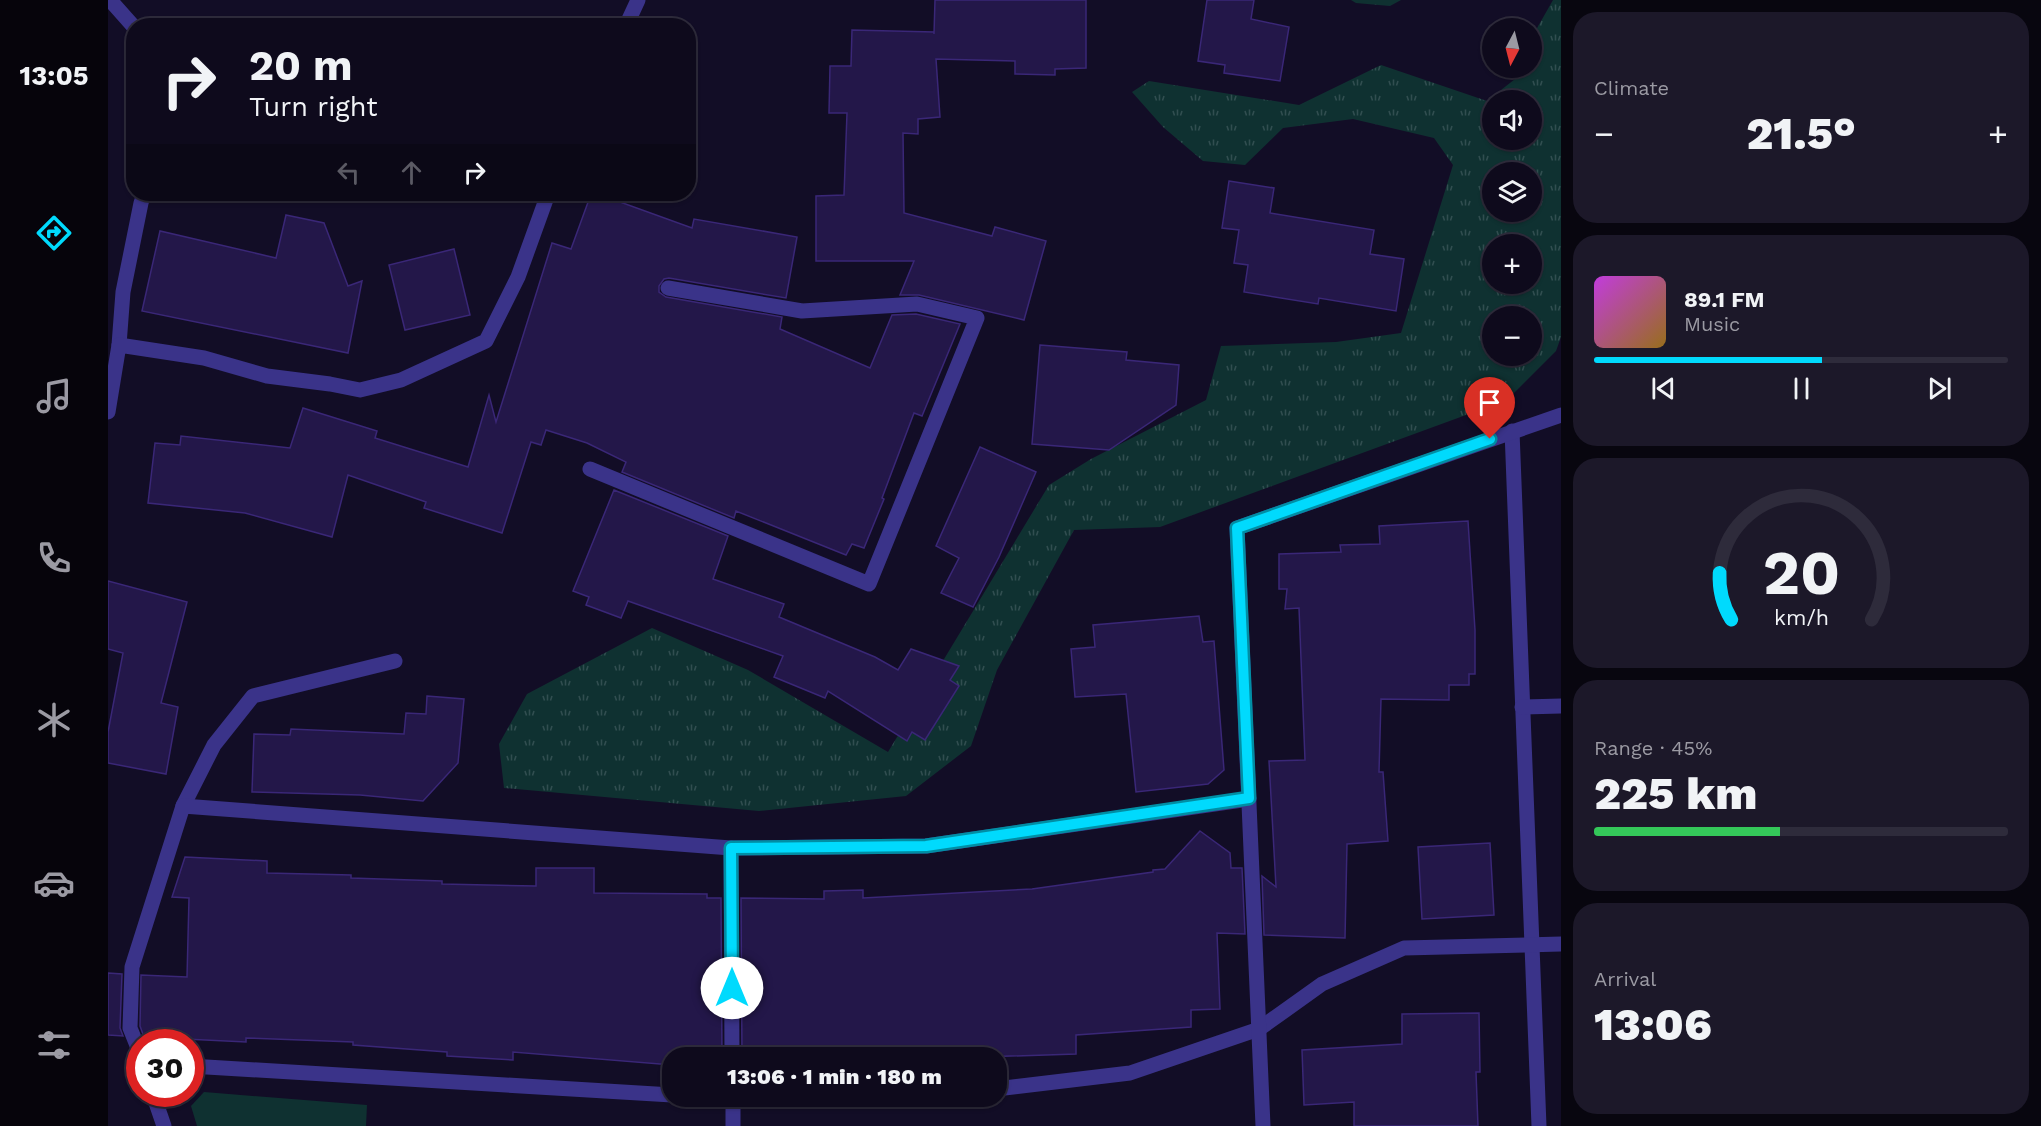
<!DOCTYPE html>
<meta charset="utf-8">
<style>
:root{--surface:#0e0a1c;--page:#1c1829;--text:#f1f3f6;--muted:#9b9aa3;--line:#2e2b3b;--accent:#00dafd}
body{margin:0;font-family:"Work Sans",sans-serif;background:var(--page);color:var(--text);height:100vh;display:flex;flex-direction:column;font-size:22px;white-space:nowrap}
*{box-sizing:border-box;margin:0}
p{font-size:20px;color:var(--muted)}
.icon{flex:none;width:33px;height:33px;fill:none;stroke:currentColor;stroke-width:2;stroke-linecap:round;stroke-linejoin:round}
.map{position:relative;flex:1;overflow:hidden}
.details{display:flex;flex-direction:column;gap:12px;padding:12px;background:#08060f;width:480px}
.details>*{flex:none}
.banner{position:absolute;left:18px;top:18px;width:570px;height:183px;border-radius:24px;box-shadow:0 2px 4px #0004,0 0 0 2px var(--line);background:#0e0a1c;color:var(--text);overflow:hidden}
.needle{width:39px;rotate:187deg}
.buttons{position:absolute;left:1374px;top:18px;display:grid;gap:12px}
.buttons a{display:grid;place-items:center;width:60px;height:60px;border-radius:50%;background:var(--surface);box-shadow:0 2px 4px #0004,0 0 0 2px var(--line);font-size:30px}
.speed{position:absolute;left:18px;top:1029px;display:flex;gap:12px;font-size:30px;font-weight:700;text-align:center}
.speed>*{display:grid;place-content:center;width:78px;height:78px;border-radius:50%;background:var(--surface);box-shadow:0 2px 4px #0004,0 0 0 2px var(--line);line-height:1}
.speed .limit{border:9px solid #d22;background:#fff;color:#111}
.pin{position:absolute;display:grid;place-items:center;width:51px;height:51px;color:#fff;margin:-62px -26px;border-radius:50% 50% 50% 0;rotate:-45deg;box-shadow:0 0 6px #0007}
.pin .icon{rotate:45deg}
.me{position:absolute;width:66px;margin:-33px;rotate:0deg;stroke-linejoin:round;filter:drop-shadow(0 0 4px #0008)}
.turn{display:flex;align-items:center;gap:21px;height:126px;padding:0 24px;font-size:27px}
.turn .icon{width:78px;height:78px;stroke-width:2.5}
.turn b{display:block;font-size:42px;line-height:51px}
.lanes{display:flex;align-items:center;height:57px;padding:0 24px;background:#0003;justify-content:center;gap:30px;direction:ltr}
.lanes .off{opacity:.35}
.big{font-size:45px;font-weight:800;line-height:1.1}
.details .widget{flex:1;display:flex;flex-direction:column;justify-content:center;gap:9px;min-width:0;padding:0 21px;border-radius:24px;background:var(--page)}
.details .dial{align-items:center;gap:0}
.dial svg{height:156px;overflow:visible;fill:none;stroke:var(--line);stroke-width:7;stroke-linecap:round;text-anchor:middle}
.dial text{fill:var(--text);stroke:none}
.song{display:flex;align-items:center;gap:18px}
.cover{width:72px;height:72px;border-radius:9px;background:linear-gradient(135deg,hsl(290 70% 55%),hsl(40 70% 35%))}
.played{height:6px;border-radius:3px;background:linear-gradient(90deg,var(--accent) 55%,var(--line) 55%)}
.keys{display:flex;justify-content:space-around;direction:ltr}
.heat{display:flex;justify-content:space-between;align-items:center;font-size:33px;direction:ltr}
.charge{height:9px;border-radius:4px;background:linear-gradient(90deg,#34c759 45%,var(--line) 0)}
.trip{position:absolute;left:554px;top:1047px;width:345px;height:60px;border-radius:24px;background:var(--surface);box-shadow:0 2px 4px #0004,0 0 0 2px var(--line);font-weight:800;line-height:60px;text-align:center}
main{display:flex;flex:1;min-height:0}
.dock{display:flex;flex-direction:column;width:108px;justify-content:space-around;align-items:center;background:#06040b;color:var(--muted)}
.dock .icon{width:42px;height:42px}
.dock .active{color:var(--accent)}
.dock b{font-size:27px;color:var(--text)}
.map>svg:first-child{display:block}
.grass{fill:url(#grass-tufts);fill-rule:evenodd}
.park{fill:#0f3131}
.building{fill:#231749;stroke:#3a2777;stroke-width:1.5}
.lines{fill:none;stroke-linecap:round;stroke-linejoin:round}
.minor{stroke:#3a3389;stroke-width:15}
.route-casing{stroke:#008ea4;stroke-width:15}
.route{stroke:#00dafd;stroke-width:10}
</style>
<main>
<nav class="dock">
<b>13:05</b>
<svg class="icon active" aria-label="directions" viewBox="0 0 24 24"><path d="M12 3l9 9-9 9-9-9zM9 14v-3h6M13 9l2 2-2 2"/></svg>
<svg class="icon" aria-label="music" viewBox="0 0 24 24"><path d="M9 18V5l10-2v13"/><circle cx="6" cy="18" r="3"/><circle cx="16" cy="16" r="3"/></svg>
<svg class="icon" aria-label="phone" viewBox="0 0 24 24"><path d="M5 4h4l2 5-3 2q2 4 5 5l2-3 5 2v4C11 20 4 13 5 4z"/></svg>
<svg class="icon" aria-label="climate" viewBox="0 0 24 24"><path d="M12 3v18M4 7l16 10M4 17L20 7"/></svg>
<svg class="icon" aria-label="car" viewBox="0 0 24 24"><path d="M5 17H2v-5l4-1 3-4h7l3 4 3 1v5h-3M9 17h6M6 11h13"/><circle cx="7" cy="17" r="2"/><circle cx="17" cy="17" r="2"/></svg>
<svg class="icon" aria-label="filters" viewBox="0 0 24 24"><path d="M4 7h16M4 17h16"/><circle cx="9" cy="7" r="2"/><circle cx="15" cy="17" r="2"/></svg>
</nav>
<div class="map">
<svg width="1453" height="1126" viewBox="0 0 1453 1126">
<defs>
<pattern id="grass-tufts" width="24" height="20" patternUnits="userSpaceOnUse" patternTransform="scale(1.5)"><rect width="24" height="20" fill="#0f3131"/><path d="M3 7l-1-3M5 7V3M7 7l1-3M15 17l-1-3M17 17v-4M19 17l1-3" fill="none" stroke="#314e50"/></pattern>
</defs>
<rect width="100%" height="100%" fill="#120d26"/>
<g class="grass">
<polygon points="1243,0 1293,0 1282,6 1248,3"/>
<path d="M1445,0H1453V337L1448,351L1399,400L1052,527L966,530L889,670L863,746L798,796L651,811L396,788L391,744L419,694L544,628L640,670L780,752L941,485L983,459L1098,400L1113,346L1228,342L1293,333L1345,165L1326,138L1245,119L1175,128L1137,165L1095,161L1055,127L1024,92L1041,81L1191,105L1273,65L1379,101L1416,72L1417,68H1424V37ZM1384,100H1424V140H1384ZM1384,172H1424V212H1384ZM1384,244H1424V284H1384ZM1384,316H1424V356H1384Z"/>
</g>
<polygon class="park" points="96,1092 259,1105 258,1126 89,1126 83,1106"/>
<g class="building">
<polygon points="827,0 978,0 978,68 947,69 947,75 907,74 907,61 828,59 832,117 810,119 810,134 795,133 796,213 884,236 887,227 938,241 916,320 811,295 792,295 806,261 708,261 708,196 736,195 739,113 721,113 722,66 743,66 744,30 826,32 826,34"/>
<polygon points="1099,0 1146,0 1143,19 1181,27 1172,81 1116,73 1117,65 1090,61"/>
<polygon points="1121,181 1166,188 1162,213 1266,230 1262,254 1296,259 1288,311 1211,298 1210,304 1136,292 1140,265 1126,263 1131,230 1114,228"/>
<polygon points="483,194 490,194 584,228 586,219 689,237 678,298 561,278 556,279 551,286 551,292 558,297 674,317 672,329 762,368 784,315 808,314 852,324 814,416 806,413 774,498 776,499 756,548 744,544 738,555 628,511 626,518 514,472 518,462 479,443 438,430 433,445 423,442 394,533 316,508 318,502 240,475 224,537 137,513 40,503 47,443 72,445 73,436 182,448 195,408 269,431 267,438 360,467 381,395 388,422 444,243 463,249"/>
<polygon points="178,215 216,223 240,286 254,281 240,353 34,311 52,231 168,258"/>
<polygon points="346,249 362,315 297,330 281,265"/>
<polygon points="932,345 1019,352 1018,360 1071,365 1068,405 1001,450 924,444"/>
<polygon points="872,447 928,472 891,557 865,607 833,593 851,558 828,546"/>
<polygon points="506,490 620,536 605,579 676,604 671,617 767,657 790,670 803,649 851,666 842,680 851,686 817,740 804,732 799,741 720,691 717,698 666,677 675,656 520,601 513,618 478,605 481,597 465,591"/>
<polygon points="1360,521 1367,630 1367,674 1361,674 1361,685 1341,685 1341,700 1273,699 1271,772 1275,772 1280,841 1239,844 1237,938 1156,935 1154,876 1168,887 1161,761 1197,760 1191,608 1177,609 1179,589 1171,589 1171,554 1233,552 1232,545 1272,544 1271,526"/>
<polygon points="0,581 79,602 53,703 70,707 58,774 0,763 0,732 15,653 0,649"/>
<polygon points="1091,616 1095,642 1106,641 1116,770 1100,784 1028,792 1018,694 967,697 963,649 987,647 985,625"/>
<polygon points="319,696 356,699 350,763 315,801 252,795 144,792 146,734 182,735 183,729 296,734 298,713 318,714"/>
<polygon points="1092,831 1122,853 1123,868 1134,868 1137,934 1109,933 1112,1009 1083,1010 1083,1027 968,1035 968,1054 843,1058 843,1052 772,1056 772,1058 634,1058 633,898 716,899 716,891 755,890 755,898 924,889 1045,872 1045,870 1057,869"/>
<polygon points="1382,843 1386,915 1314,919 1310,847"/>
<polygon points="77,857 159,861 159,873 243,875 243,878 334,881 334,884 428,886 428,868 486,868 486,893 599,894 599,898 613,898 614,1058 564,1058 564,1065 405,1052 405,1060 339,1056 339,1052 245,1045 245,1042 138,1038 138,1042 36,1037 32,1026 33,975 79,977 81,898 64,897"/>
<polygon points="0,973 14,974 12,1028 15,1036 0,1035"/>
<polygon points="1371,1013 1372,1072 1368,1072 1370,1126 1246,1126 1246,1102 1196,1105 1194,1050 1294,1044 1294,1014"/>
</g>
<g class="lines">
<g class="minor">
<polyline points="2,0 26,27"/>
<polyline points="518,26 530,0"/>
<polyline points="11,345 15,292 33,203 36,194"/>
<polyline points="0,412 11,345 96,358 159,376 222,384 252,390 293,380 378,341 410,277 440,194"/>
<polyline points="1404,431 1431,1126"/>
<polyline points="482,469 761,584 869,318 809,304 694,311 560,288"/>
<polyline points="1414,707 1453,706"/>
<polyline points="75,806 106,745 145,696 287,661"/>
<polyline points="623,848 624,1058"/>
<polyline points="32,1053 22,1028 24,967 75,806 623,848 818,846 1141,799"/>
<polyline points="82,1066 564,1095"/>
<polyline points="888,1089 1022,1073 1151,1029 1214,984 1296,948 1453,944"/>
<polyline points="45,1094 56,1126"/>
<polyline points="583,1096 625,1099 805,1096"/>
<polyline points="625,1096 625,1126"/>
<polyline points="1155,1126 1129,528 1453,415"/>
</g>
</g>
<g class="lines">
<defs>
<polyline id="route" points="624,988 623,848 818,846 1141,798 1129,528 1382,439"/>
</defs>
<use href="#route" class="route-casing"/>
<use href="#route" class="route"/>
</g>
</svg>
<div class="buttons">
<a><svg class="needle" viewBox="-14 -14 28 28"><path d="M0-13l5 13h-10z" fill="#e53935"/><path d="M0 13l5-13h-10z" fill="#9b9aa3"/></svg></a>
<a><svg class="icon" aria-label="sound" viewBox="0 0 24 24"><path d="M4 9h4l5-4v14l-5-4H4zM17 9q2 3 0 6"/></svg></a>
<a><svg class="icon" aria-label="layers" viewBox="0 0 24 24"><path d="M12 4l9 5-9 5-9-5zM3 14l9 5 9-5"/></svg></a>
<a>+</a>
<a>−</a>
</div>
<div class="speed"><div class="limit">30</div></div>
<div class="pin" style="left:1382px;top:439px;background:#d93025"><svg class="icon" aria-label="arrive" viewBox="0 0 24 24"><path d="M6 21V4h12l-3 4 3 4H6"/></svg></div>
<svg class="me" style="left:624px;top:988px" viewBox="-20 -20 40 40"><circle r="19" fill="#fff"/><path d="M0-13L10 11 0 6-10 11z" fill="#00dafd"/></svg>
<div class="trip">13:06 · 1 min · 180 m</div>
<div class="banner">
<div class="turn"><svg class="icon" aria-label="right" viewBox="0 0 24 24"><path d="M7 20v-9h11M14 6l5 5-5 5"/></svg><div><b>20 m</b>Turn right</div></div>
<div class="lanes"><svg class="icon off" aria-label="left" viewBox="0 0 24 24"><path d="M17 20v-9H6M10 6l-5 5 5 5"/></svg><svg class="icon off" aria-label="ahead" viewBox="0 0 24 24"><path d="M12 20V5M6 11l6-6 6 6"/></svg><svg class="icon" aria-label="right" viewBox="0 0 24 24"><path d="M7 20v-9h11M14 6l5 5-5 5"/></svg></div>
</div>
</div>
<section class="details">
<div class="widget"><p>Climate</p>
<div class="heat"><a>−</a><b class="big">21.5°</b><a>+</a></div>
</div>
<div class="widget">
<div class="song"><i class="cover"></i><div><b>89.1 FM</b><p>Music</p></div></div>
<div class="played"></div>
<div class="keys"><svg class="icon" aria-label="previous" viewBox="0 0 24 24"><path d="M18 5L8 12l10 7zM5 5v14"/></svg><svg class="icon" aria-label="pause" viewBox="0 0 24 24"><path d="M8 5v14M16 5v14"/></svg><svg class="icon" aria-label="next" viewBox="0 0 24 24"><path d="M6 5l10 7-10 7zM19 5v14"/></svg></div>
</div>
<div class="widget dial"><svg viewBox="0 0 100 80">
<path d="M14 69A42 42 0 1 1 86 69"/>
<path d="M14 69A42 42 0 0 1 8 45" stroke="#00dafd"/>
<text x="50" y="56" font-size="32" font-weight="700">20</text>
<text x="50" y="72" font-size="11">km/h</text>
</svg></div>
<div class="widget"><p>Range · 45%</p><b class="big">225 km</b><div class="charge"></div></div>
<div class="widget"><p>Arrival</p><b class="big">13:06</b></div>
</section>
</main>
